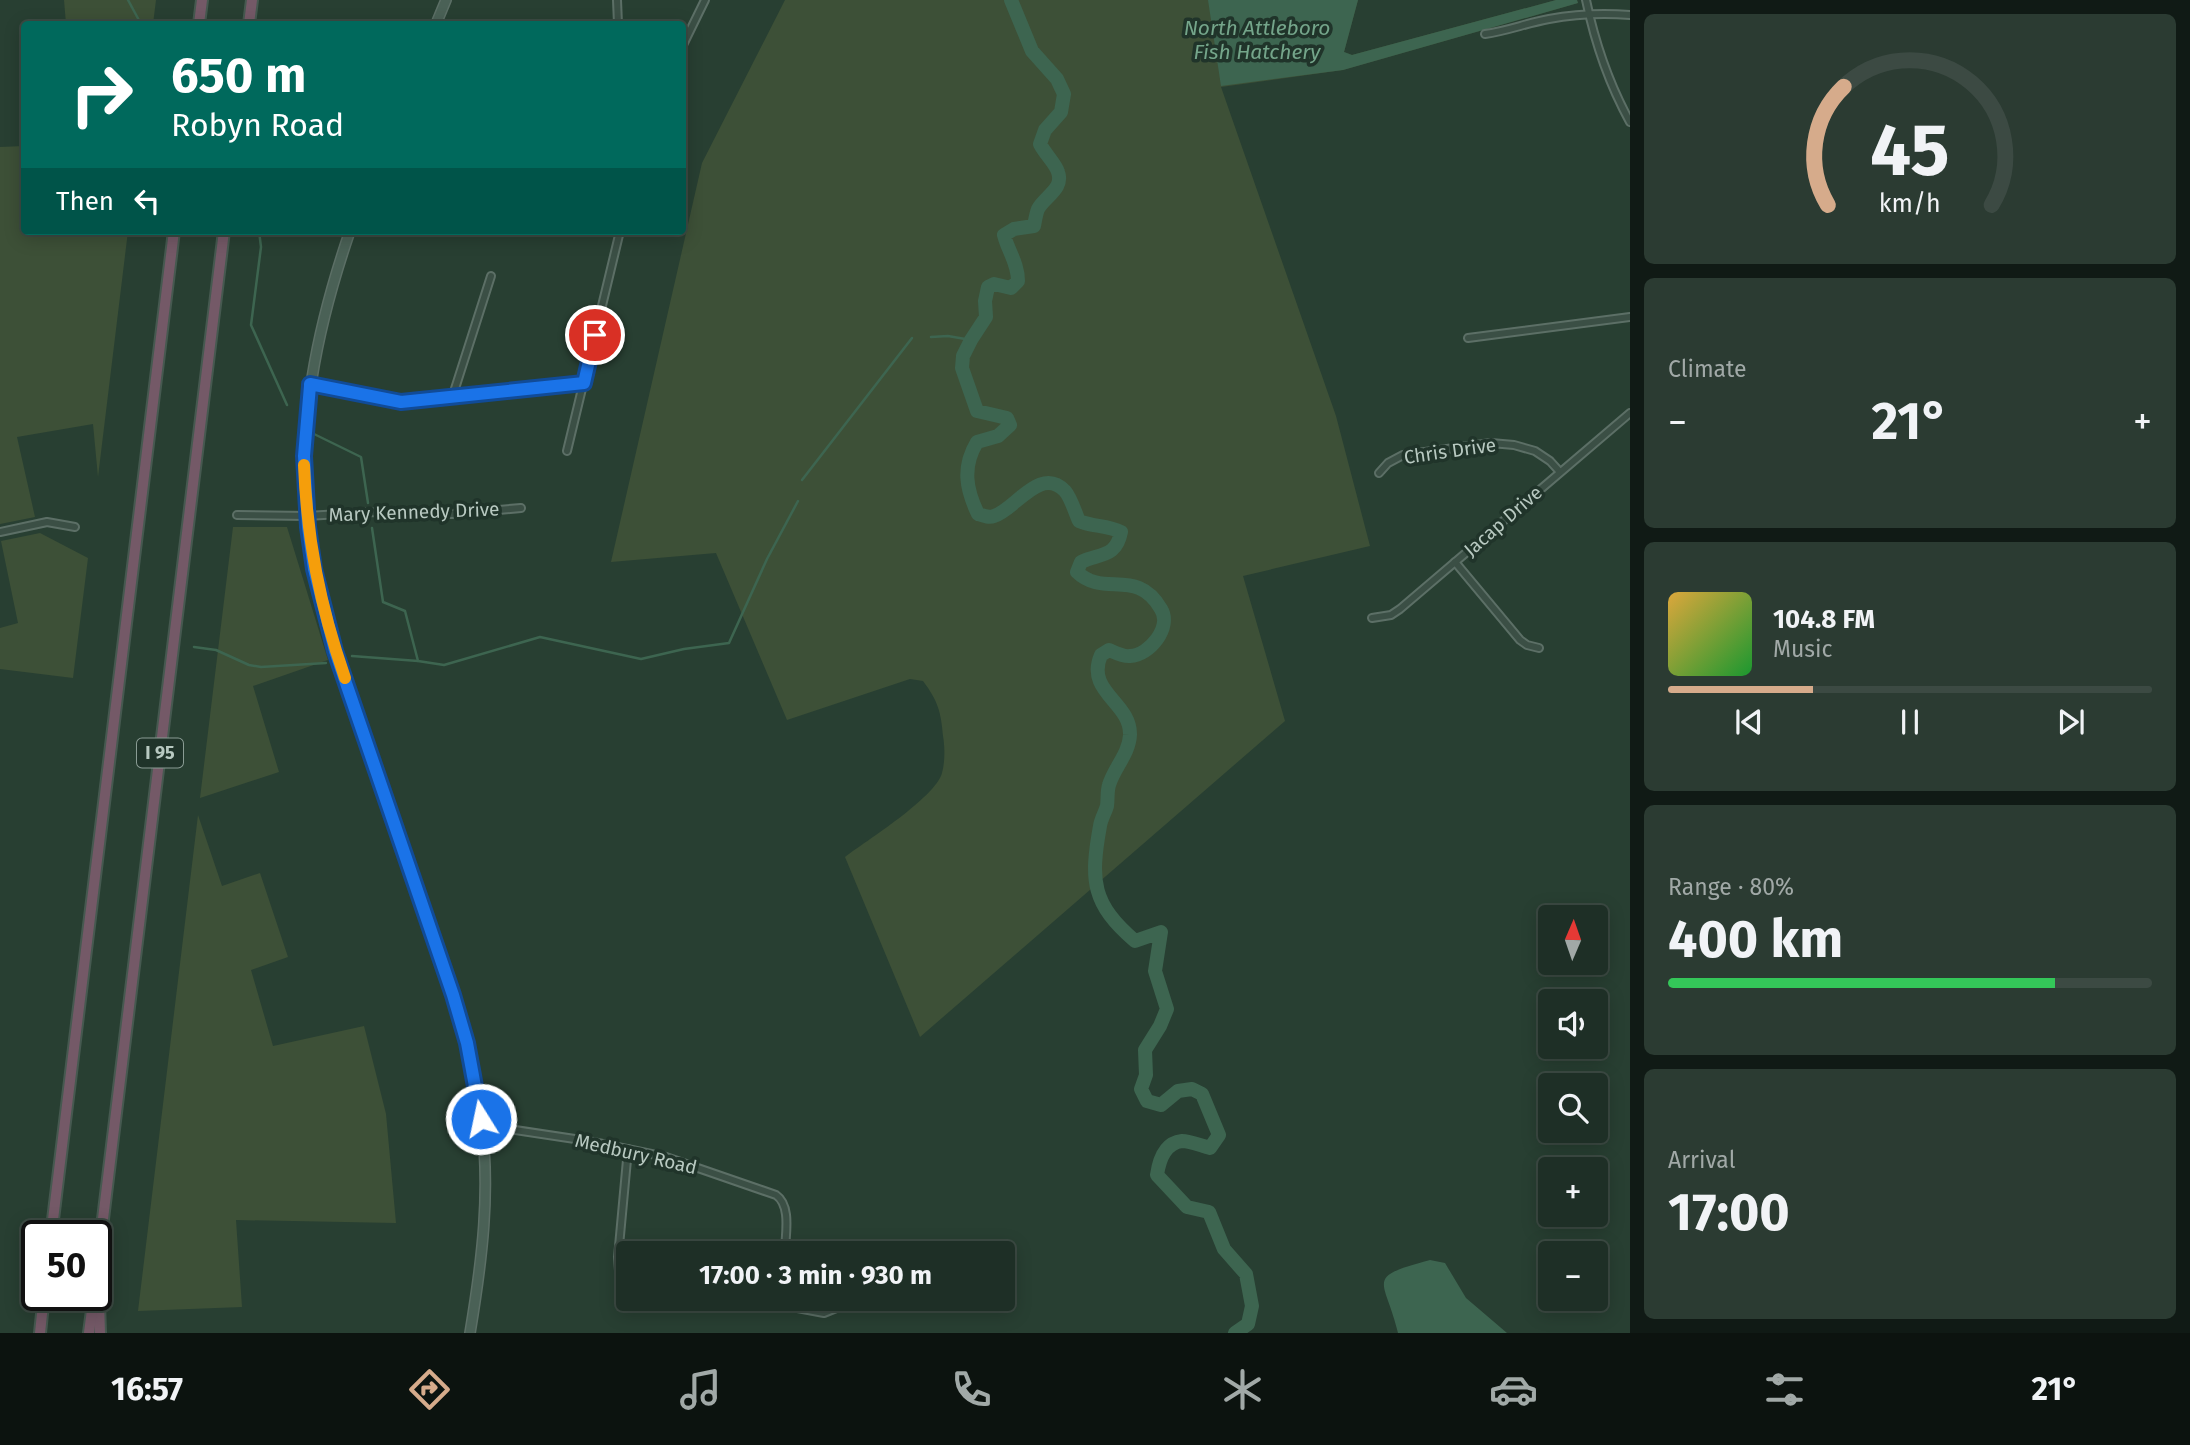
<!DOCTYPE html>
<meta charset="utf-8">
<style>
:root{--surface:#1e2f26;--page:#2b3b32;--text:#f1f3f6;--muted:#a1a9a7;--line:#3c4a43;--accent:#d6ab8b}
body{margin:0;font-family:"Fira Sans",sans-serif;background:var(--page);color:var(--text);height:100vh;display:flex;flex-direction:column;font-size:26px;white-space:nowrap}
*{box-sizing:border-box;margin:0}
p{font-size:23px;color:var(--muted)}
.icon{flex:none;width:38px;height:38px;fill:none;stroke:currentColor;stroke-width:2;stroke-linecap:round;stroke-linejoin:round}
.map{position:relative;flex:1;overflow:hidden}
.side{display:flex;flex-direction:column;gap:14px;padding:14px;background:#101a15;width:560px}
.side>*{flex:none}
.top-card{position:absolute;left:21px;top:21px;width:665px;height:214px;border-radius:7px;box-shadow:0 4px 18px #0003,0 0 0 2px var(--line);background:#00695c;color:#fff;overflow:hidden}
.needle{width:46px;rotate:2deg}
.buttons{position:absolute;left:1538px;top:905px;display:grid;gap:14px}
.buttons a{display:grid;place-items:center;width:70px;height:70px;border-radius:7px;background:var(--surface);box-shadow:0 4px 18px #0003,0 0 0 2px var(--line);font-size:35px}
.speed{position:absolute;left:21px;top:1220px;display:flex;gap:14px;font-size:35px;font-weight:700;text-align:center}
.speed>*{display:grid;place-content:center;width:91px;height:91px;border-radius:50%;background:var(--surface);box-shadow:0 4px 18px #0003,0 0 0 2px var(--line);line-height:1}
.speed .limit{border:4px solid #111;border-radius:10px;background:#fff;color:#111}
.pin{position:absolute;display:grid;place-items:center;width:60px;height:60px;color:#fff;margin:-30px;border:4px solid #fff;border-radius:50%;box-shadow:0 2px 7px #0007}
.me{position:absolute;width:77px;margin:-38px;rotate:350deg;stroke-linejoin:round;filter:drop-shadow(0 0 5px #0008)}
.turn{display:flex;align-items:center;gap:24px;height:147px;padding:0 35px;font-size:32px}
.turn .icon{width:91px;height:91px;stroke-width:2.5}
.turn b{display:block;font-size:49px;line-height:60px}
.then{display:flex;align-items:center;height:66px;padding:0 35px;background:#0003;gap:14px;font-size:26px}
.big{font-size:52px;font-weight:700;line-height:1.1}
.side .widget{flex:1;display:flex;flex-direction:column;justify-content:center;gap:10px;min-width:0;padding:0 24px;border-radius:10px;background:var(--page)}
.side .dial{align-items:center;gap:0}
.dial svg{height:182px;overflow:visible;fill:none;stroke:var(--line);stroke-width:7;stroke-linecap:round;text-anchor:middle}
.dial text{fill:var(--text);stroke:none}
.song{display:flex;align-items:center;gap:21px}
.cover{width:84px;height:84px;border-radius:10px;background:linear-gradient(135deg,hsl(40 70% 55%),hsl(130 70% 35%))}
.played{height:7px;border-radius:4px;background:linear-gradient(90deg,var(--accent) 30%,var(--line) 30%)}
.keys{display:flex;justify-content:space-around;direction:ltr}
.heat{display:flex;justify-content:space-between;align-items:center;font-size:38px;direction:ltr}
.charge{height:10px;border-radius:5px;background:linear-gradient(90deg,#34c759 80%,var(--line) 0)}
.trip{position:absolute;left:616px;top:1241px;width:399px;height:70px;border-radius:7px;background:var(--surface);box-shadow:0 4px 18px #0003,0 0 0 2px var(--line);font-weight:700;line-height:70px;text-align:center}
.dock{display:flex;height:112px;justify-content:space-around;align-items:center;background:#0c130f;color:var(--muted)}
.dock .icon{width:49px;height:49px}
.dock .active{color:var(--accent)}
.dock b{font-size:32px;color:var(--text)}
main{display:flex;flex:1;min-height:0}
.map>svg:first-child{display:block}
.green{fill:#3d5037}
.water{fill:#3d6550}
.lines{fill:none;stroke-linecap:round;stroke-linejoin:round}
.stream{stroke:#3d6550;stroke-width:2.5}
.river{stroke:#3d6550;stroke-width:14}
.minor-casing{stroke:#5c6f66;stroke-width:10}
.secondary-casing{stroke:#5c6f66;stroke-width:12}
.motorway-casing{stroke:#465950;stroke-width:14}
.minor{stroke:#3b4f45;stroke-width:6}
.secondary{stroke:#4a6156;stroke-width:9}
.motorway{stroke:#745967;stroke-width:10}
.route-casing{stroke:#114b97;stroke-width:18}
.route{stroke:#1a73e8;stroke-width:12}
.slow{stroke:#f59e0b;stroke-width:12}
.labels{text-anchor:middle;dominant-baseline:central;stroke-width:7;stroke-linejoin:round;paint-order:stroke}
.shield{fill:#20342a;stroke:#8a9c94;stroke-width:2}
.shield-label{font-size:18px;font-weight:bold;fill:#b8c9c1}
.street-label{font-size:19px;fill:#b8c9c1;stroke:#20342a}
.water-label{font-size:21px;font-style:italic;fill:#74a58a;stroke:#20342a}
</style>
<main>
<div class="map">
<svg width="1630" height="1333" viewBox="0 0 1630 1333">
<rect width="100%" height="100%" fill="#283f32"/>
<g class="green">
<polygon points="64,0 156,0 153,24 66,24"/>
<path d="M785,0H1358L1344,52L1352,55L1556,0H1577L1578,3L1343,70L1221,87L1336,416L1370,546L1243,576L1285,721L920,1037L845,857C866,841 935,798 942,773C945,762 945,748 943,736C941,712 938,701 923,681L910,679L787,720L716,553L611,562L702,163Z"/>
<polygon points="24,146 24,231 128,231 98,477 93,424 17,437 35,517 0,524 0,147"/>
<polygon points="233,527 287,527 328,660 253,686 279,772 200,798"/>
<polygon points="40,533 88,558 73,678 0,669 0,628 18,623 1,541"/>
<polygon points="198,815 222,886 260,873 288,957 251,970 273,1046 364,1026 386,1114 396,1223 236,1220 242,1307 138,1311"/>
</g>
<g class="water">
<polygon points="1208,0 1358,0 1344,52 1352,55 1556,0 1577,0 1578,3 1343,70 1221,86"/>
<path d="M1430,1260L1445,1263L1466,1298L1507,1333H1398C1385,1278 1363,1278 1430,1260Z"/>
</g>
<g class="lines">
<g class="stream">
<polyline points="128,0 141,24"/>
<polyline points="259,231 261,247 251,325 287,405"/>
<polyline points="931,337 948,336 971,340"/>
<polyline points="314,434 361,457 368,503"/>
<polyline points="802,480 912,338"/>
<polyline points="372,528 383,602 405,611 418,661 444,665 540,637 641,659 684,649 729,643 767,559 798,501"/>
<polyline points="194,647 216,650 249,665 261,667 326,663"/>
<polyline points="352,656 418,661"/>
</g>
<path class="river" d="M1011,0L1032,51L1057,79L1064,94L1061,112L1045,130L1040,144C1045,154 1056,164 1058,172C1064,189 1045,196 1038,209C1036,214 1035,221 1034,226L1014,229L1004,235C1008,251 1018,263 1018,281L1011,288L994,284L988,287L985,301L986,317L971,340L963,356L962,368L977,411L1007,418L1010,425L998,436L977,442C962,467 966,489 978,514C984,516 989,518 994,516C1015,510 1040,465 1065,491C1071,498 1075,512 1079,521C1093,527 1107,525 1121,532C1116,558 1100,553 1081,562L1077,572C1104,598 1137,567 1161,609C1172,627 1150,655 1130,656C1124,657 1116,653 1109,650L1101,655C1085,692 1131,702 1130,735C1129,754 1114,768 1109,785C1107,791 1108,799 1107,806C1105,813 1101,819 1100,826C1090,881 1092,904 1135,941L1161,932L1155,971L1167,1009L1160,1026L1145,1050L1146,1075L1141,1089L1147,1101L1161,1105L1178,1091L1192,1089L1202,1094L1219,1135L1210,1148C1202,1146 1190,1141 1182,1141C1164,1143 1159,1161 1157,1175L1187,1207L1209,1212L1224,1249L1246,1274L1252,1306L1248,1324L1235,1333"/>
<defs>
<g id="minor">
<polyline points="617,0 618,24"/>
<path d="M1586,0C1595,43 1609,84 1630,122"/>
<path d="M1485,34C1507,31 1527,23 1549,19C1576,14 1603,13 1630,15"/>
<polyline points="682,47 705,0"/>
<polyline points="1468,338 1630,317"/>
<polyline points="310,384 401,402 584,383"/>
<polyline points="452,398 491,276"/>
<polyline points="567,451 620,231"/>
<polyline points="1379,473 1388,463 1403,455 1491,443 1514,445 1535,451 1550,461 1560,472"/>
<polyline points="237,515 307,516 373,512 452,514 521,508"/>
<polyline points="0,532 47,522 75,527"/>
<polyline points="1455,562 1520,640 1527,645 1539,648"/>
<polyline points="1372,618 1391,615 1400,609 1630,413"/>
<path d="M482,1125L588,1141L666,1157L776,1195C792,1206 785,1236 785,1253"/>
<polyline points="628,1149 618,1257 619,1271 628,1275"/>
<polyline points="744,1298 824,1313 846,1304"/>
</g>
<g id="secondary">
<polyline points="436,24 446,0"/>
<path d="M350,231C317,327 296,426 308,528C315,590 335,650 355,709C376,772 398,835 420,898C445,970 470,1042 481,1118C491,1191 482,1261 470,1333"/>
</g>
<g id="motorway">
<polyline points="199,24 202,0"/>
<polyline points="249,24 252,0"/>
<polyline points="51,1236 174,231"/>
<polyline points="98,1269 100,1333"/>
<polyline points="96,1276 224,231"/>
<polyline points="40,1333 44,1295"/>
<polyline points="89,1333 94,1295"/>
</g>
</defs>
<use href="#minor" class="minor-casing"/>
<use href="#secondary" class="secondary-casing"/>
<use href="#motorway" class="motorway-casing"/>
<use href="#minor" class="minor"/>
<use href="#secondary" class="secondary"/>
<use href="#motorway" class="motorway"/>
</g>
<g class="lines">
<defs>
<polyline id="route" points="481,1119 467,1043 453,995 335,651 314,569 308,527 304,456 310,386 310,384 401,402 584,383 595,335"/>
</defs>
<use href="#route" class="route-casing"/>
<use href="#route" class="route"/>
<path class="slow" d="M304,465C307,540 320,606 345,678"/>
</g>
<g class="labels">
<rect class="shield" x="137" y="738.5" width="46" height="29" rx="5"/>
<g class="shield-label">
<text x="160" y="753">I 95</text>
</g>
<g class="street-label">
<text transform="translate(1450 451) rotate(-8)">Chris Drive</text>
<text transform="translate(414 512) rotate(-2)">Mary Kennedy Drive</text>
<text transform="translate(1503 521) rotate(-41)">Jacap Drive</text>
<text transform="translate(636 1154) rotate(13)">Medbury Road</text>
</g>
<g class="water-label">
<text x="1257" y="28">North Attleboro<tspan x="1257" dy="24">Fish Hatchery</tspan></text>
</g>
</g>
</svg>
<div class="buttons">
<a><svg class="needle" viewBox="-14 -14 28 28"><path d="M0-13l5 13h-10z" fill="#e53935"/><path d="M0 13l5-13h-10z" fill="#a1a9a7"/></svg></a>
<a><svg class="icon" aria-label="sound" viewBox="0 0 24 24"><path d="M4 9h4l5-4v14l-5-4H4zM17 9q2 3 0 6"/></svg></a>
<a><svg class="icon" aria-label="search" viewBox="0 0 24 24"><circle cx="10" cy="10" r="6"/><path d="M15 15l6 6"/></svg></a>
<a>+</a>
<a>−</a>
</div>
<div class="speed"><div class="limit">50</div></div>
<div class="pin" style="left:595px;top:335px;background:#d93025"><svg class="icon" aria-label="arrive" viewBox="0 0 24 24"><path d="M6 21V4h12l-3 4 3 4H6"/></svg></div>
<svg class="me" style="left:481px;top:1119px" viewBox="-20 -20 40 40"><circle r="17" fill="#1a73e8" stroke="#fff" stroke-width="3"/><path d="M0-11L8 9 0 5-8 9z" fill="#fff"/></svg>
<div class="trip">17:00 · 3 min · 930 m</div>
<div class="top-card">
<div class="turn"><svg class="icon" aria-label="right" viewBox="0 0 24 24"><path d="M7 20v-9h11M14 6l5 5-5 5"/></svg><div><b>650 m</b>Robyn Road</div></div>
<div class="then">Then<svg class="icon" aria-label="left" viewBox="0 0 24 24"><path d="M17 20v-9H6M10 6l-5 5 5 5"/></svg></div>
</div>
</div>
<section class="side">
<div class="widget dial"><svg viewBox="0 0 100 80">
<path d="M14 69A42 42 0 1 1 86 69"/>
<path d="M14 69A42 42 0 0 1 21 17" stroke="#d6ab8b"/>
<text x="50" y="56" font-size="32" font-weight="700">45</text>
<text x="50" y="72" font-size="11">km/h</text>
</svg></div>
<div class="widget"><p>Climate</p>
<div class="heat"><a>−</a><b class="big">21°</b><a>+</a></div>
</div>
<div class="widget">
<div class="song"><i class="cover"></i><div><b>104.8 FM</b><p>Music</p></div></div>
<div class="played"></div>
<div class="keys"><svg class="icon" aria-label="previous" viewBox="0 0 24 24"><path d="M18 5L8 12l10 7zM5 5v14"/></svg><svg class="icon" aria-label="pause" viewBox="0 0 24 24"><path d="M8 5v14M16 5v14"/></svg><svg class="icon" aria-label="next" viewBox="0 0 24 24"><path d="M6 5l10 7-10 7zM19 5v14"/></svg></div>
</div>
<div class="widget"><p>Range · 80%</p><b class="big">400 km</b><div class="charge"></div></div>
<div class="widget"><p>Arrival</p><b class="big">17:00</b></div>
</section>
</main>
<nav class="dock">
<b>16:57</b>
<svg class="icon active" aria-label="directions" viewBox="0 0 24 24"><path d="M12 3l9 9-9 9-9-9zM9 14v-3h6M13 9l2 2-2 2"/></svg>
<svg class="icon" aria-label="music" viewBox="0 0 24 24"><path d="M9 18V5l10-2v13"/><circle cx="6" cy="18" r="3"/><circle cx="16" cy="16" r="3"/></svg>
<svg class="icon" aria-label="phone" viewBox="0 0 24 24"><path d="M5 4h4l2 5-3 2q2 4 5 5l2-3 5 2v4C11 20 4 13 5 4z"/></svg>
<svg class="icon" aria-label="climate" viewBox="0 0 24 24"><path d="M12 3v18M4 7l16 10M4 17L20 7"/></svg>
<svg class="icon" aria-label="car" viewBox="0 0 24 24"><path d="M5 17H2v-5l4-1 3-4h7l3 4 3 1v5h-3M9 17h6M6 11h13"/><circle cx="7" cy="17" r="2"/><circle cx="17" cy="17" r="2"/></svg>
<svg class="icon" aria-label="filters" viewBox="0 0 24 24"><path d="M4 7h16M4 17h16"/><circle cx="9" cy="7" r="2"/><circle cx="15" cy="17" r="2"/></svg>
<b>21°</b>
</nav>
